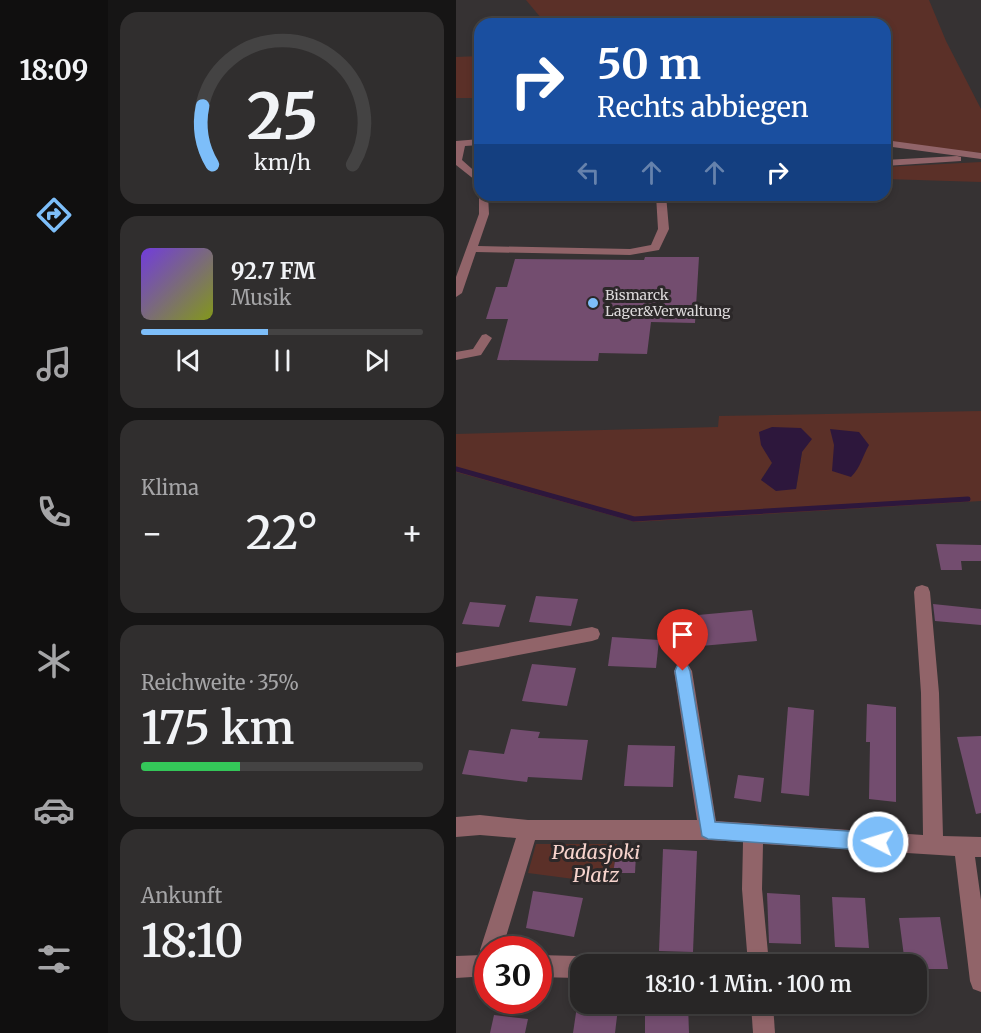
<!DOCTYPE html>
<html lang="de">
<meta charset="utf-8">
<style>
:root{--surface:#282626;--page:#302e2e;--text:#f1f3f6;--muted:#a5a5a7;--line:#444343;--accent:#7dbef9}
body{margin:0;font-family:Merriweather,serif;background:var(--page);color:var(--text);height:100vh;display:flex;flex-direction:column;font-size:22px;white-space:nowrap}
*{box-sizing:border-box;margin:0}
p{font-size:20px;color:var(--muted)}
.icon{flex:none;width:33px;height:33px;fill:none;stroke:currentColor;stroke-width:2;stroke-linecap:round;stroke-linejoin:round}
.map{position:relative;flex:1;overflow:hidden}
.sheet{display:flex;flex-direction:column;gap:12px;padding:12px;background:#161515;width:348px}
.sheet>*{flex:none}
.hud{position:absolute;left:18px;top:18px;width:417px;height:183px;border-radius:18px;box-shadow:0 3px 9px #0003,0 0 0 2px var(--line);background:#1a4fa0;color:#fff;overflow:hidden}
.speed{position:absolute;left:18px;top:936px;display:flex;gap:12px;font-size:30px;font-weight:700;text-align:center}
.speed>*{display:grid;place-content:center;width:78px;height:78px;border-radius:50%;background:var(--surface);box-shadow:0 3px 9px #0003,0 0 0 2px var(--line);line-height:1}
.speed .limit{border:9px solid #d22;background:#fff;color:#111}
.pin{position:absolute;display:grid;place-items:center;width:51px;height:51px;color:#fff;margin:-62px -26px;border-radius:50% 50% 50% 0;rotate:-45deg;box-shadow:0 0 6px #0007}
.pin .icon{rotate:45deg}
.me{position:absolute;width:66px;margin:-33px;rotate:275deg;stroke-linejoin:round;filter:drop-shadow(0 0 4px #0008)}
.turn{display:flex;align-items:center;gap:21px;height:126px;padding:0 24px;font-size:27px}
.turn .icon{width:78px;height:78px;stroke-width:2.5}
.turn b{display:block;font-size:42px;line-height:51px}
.lanes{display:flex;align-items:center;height:57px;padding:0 24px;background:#0003;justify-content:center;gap:30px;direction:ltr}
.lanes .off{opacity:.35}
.big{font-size:45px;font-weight:600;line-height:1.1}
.sheet .tile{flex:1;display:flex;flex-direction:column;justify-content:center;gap:9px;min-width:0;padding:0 21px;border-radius:18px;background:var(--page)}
.sheet .dial{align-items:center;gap:0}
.dial svg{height:156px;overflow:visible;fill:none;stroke:var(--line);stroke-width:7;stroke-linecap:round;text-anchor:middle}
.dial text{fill:var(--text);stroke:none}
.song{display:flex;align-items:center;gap:18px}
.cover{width:72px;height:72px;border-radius:9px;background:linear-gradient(135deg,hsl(260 70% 55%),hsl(70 70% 35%))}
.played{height:6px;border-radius:3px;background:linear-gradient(90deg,var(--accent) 45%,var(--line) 45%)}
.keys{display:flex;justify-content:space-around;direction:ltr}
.heat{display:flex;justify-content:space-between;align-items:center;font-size:33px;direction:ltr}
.charge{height:9px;border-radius:4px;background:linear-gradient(90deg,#34c759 35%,var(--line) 0)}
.trip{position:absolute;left:114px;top:954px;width:357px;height:60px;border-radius:18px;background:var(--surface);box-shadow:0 3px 9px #0003,0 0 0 2px var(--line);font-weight:600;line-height:60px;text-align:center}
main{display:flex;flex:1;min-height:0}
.tab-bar{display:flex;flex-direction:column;width:108px;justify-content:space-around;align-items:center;background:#100f0f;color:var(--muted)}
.tab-bar .icon{width:42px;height:42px}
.tab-bar .selected{color:var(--accent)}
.tab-bar b{font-size:27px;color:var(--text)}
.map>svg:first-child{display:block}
.green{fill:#5b3028;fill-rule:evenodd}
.water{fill:#2d173c}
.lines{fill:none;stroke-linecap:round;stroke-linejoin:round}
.stream{stroke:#2d173c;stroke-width:5}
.building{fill:#734d6f}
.minor{fill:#916469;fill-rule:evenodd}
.route{fill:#7dbef9;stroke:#517ca2;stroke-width:1.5}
.poi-dot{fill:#7dbef9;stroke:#2c2829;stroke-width:2}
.labels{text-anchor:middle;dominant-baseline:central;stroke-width:6;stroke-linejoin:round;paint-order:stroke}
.far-poi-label{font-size:14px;fill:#dddadb;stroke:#2c2829;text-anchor:start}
.near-park-label{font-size:20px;font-style:italic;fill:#f7d4cd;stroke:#2c2829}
</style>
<main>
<nav class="tab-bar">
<b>18:09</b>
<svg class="icon selected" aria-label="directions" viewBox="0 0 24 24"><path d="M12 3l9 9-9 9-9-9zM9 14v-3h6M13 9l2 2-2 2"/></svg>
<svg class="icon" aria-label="music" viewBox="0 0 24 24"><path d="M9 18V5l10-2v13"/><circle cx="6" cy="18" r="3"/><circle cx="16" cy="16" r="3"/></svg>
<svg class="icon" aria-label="phone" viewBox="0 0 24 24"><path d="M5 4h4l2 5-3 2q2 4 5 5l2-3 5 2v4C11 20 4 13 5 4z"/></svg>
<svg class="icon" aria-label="climate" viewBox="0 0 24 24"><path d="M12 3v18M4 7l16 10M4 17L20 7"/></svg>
<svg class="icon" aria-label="car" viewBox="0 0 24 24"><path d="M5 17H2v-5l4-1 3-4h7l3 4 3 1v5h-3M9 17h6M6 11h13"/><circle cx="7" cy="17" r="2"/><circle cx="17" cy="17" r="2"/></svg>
<svg class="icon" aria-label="filters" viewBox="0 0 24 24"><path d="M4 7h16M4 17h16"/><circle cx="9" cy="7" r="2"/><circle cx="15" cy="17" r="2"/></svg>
</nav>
<section class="sheet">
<div class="tile dial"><svg viewBox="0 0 100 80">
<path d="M14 69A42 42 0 1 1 86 69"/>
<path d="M14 69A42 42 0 0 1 9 39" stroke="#7dbef9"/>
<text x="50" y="56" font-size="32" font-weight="700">25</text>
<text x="50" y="72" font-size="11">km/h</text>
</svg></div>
<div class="tile">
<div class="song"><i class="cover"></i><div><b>92.7 FM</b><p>Musik</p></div></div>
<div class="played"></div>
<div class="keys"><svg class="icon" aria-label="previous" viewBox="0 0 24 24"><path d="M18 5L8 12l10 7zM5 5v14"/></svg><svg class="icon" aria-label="pause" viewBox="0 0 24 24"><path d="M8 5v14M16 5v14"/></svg><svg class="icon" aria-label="next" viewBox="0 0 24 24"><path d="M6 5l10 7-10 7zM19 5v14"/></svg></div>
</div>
<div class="tile"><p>Klima</p>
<div class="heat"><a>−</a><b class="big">22°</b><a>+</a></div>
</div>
<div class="tile"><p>Reichweite · 35%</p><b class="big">175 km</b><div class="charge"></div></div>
<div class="tile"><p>Ankunft</p><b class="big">18:10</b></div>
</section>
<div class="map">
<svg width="525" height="1033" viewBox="0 0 525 1033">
<rect width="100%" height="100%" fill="#363233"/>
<g class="green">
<polygon points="70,0 473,0 490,41 525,109 525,153 429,144 429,24 90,24"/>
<polygon points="24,56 24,98 0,98 0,57"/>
<polygon points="525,162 525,182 429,179 429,167"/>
<path d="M525,411V501L179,522L0,472V434L262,427L263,416ZM346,452L340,489L305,480L316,463Z"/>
<polygon points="80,844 161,844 156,884 72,873"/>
</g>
<g class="water">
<polygon points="316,427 345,428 356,439 346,452 340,489 320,491 305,480 316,463 305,445 303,432"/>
<path d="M374,429L403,432L413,445C406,457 405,467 395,477L376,471L378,445Z"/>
</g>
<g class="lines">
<polyline class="stream" points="0,469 178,519 512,499"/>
</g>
<g class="building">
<polygon points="189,257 243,257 239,323 195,322 191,354 143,353 142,361 41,360 52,319 30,319 40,287 51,287 59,259 188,260"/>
<polygon points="480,544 525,545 525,561 505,561 506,570 485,570"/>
<polygon points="80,596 122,599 115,626 73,622"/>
<polygon points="14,602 50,605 43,627 6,624"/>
<polygon points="477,604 525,609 525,625 479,621"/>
<polygon points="296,610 301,641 245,646 242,615"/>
<polygon points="156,637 203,640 200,668 152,666"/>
<polygon points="76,664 120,668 111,706 66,701"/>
<polygon points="411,704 440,707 440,802 413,799 414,742 410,742"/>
<polygon points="332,707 358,710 353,796 325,793"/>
<polygon points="55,729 84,732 82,738 132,740 126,780 72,777 71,782 6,774 13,750 48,754"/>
<polygon points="525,736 525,813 520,814 501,737"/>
<polygon points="172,745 219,746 217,787 168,786"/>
<polygon points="282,775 308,778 305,802 278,798"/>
<polygon points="207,849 241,851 237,952 203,951"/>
<polygon points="160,855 180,855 179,873 157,873"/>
<polygon points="77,891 127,898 118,937 70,928"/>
<polygon points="311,893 344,895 345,944 313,943"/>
<polygon points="376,897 409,898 413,948 379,947"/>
<polygon points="484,917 492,969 460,969 460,964 449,964 443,918"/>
<polygon points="232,1004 233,1033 189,1033 189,1005"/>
<polygon points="121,1006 162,1008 159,1033 117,1033"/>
<polygon points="38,1015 72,1019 69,1033 34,1033"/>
</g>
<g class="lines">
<g class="minor">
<polygon points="24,139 24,145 9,146 6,160 24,176 24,184 0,165 0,141"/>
<polygon points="429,140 525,153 525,159 429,146"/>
<polygon points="501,156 505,157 505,161 429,166 429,160"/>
<polygon points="23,193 24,195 32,195 33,214 22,246 174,249 195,245 202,229 200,195 210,195 213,229 203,250 174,255 20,252 6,293 0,297 0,277 23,214"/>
<polygon points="30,334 36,338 25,355 0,360 0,352 17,349 26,335"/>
<polygon points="466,585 472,587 474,592 483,693 487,836 525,837 525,857 519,857 525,900 525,992 517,989 514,981 499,856 307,844 306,889 313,964 292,964 286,889 287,842 252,840 79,840 46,950 32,950 32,976 0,978 0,956 26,955 24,950 60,838 24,835 0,837 0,817 24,815 72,820 241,820 218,671 221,666 227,663 233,666 236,671 260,821 467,835 465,693 458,592 460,587"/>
<polygon points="136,627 142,629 144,634 142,639 136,641 0,667 0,653"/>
<polygon points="82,955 121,956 129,959 131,964 124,964 124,976 121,978 82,977"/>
<polygon points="295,1004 317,1004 319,1033 297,1033"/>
</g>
</g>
<polygon class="route" points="227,664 232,666 234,671 259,822 422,833 428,835 431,842 428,848 422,851 252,839 246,836 219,671 221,666"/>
<circle class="poi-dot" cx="137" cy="303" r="6"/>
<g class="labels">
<g class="far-poi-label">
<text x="149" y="295">Bismarck<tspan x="149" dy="16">Lager&amp;Verwaltung</tspan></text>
</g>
<g class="near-park-label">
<text x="140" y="851">Padasjoki<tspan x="140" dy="23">Platz</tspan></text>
</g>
</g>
</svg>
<div class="speed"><div class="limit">30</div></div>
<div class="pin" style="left:227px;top:671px;background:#d93025"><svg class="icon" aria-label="arrive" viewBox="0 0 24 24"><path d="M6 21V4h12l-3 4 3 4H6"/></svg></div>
<svg class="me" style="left:422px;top:842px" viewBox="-20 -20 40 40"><circle r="17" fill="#7dbef9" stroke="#fff" stroke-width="3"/><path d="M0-11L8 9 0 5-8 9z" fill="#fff"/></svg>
<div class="trip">18:10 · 1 Min. · 100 m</div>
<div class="hud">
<div class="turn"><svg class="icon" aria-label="right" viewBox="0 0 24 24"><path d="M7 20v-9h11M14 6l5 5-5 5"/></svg><div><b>50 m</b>Rechts abbiegen</div></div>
<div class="lanes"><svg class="icon off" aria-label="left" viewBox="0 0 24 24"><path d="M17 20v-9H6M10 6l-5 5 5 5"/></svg><svg class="icon off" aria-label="ahead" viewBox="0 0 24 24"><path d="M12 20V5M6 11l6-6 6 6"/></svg><svg class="icon off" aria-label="ahead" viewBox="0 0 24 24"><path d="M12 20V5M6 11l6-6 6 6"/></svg><svg class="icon" aria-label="right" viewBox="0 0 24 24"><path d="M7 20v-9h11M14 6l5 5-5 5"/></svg></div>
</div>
</div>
</main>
